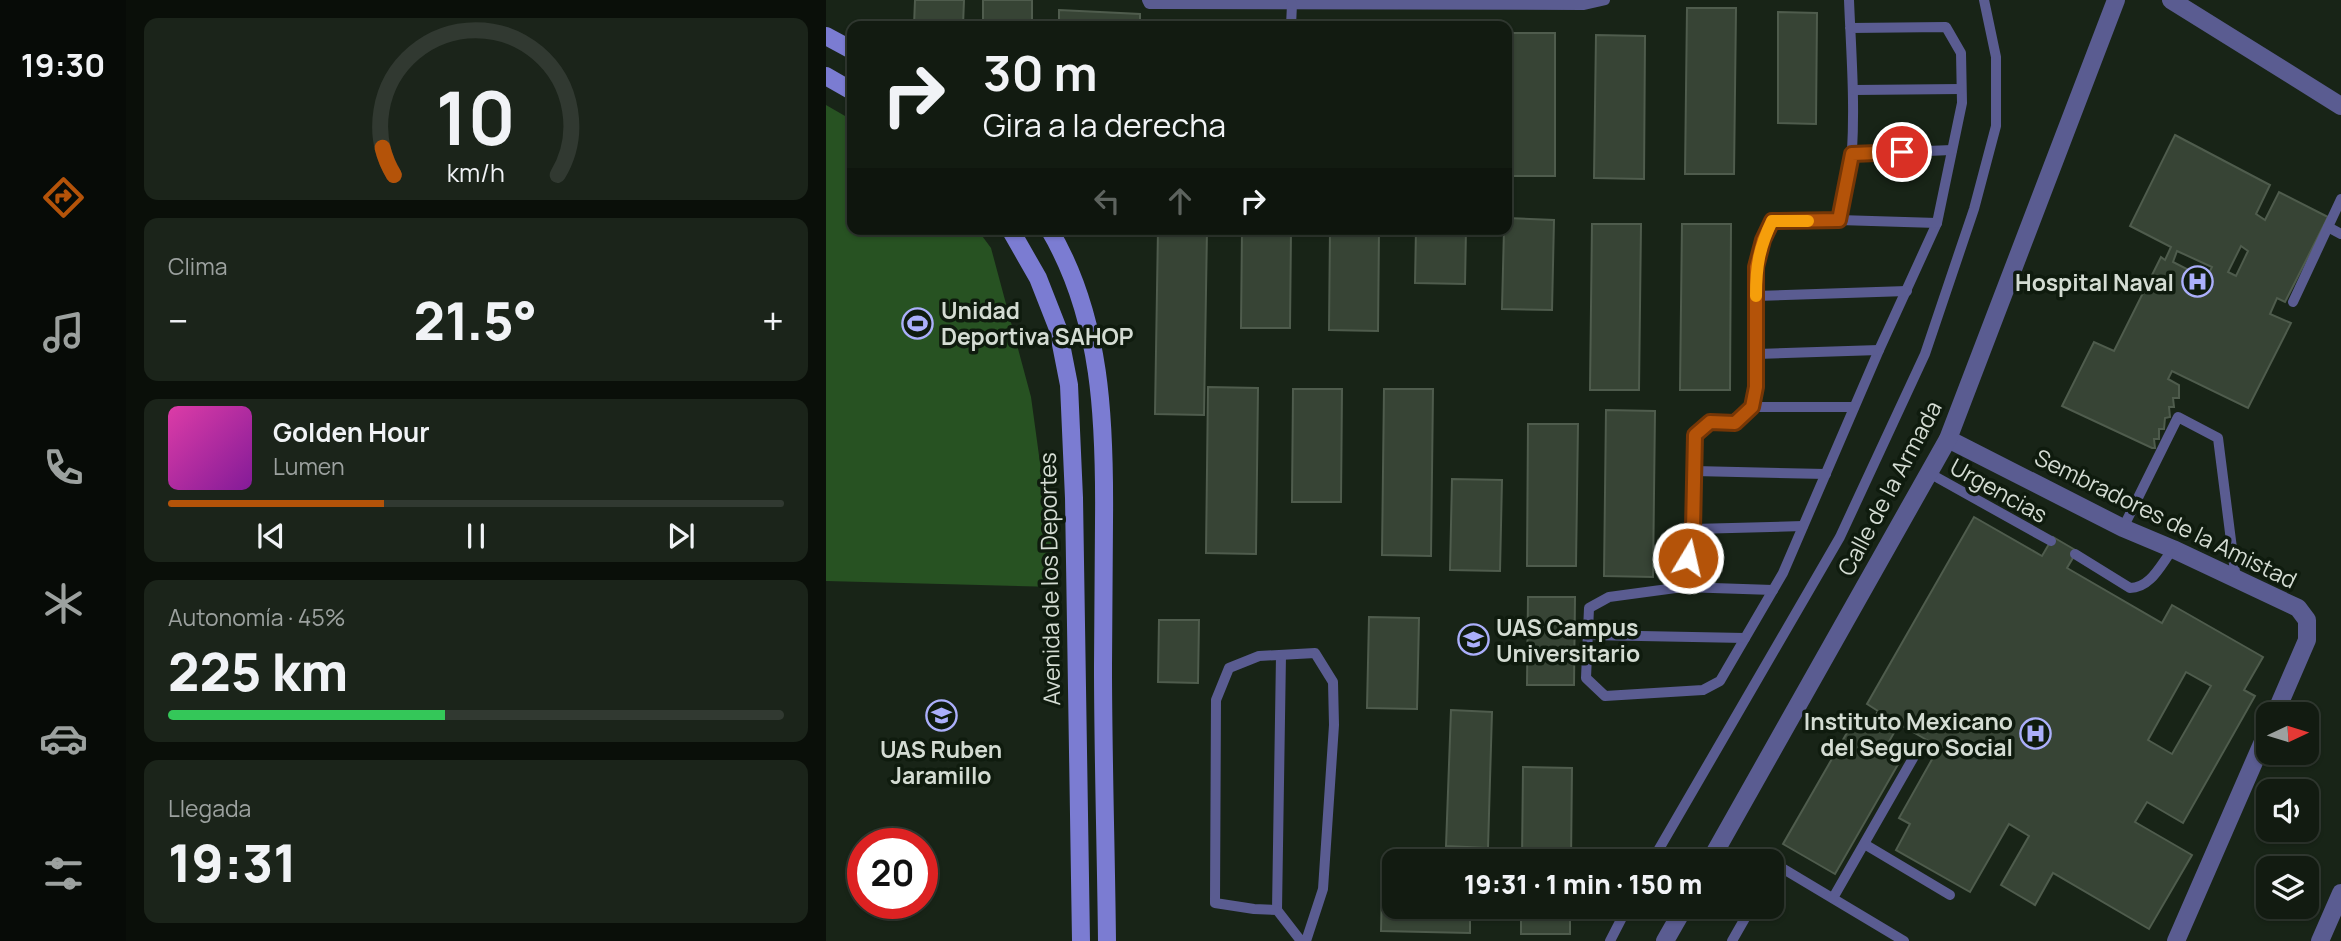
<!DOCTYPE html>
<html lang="es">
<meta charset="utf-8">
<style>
:root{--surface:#121b11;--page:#1b241a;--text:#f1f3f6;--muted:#9ca19f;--line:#313931;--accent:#b45309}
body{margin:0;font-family:Manrope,sans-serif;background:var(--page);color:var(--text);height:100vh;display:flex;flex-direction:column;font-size:26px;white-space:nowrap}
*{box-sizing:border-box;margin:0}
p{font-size:23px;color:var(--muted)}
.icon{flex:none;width:38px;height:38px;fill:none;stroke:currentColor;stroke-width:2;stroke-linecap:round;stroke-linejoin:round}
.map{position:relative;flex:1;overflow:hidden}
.details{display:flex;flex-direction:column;gap:18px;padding:18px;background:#0a0f09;width:700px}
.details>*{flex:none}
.hud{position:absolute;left:21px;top:21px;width:665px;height:214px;border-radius:14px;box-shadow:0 2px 5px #0004,0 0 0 2px var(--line);background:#121b11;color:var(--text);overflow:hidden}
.needle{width:46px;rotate:86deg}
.buttons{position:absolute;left:1430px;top:702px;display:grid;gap:14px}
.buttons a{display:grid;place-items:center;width:63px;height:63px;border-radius:14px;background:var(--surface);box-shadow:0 2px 5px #0004,0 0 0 2px var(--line);font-size:35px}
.speed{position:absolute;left:21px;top:828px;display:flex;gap:14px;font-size:35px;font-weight:700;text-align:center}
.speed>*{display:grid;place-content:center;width:91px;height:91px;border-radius:50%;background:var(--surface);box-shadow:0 2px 5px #0004,0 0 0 2px var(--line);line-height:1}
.speed .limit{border:10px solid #d22;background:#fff;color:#111}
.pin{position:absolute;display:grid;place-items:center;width:60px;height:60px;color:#fff;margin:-30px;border:4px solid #fff;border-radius:50%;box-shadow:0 2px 7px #0007}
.me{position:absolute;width:77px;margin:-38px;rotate:9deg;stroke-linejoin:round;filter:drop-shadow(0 0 5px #0008)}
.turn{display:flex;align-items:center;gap:24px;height:147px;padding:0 21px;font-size:32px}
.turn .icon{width:91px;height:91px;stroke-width:2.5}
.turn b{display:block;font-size:49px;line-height:60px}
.lanes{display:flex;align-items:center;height:66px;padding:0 21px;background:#0003;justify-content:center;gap:35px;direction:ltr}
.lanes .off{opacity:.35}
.big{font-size:52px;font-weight:800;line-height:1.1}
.details .tile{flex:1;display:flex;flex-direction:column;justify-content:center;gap:10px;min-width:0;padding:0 24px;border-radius:14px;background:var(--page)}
.details .dial{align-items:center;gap:0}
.dial svg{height:182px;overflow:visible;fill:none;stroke:var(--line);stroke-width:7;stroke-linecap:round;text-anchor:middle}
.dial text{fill:var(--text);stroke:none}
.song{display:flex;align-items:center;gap:21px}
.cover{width:84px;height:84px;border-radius:10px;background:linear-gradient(135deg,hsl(320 70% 55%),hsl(290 70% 35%))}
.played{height:7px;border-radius:4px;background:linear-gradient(90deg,var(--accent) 35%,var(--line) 35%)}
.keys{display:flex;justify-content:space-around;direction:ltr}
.heat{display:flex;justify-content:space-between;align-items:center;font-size:38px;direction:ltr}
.charge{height:10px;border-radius:5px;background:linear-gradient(90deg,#34c759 45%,var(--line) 0)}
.trip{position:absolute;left:556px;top:849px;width:402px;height:70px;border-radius:14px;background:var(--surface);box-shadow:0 2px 5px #0004,0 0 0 2px var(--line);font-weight:800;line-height:70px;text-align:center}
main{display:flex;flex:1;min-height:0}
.dock{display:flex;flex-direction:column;width:126px;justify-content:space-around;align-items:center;background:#070b07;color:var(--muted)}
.dock .icon{width:49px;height:49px}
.dock .selected{color:var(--accent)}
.dock b{font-size:32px;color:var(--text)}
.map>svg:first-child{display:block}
.green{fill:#275222}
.building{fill:#374435;stroke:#4f5c4d;stroke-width:2;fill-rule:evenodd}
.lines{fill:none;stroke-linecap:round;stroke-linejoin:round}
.lane{stroke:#5a5c91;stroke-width:10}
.street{stroke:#5a5c91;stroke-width:18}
.secondary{stroke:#7b7cd2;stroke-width:18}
.route-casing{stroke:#753606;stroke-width:18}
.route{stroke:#b45309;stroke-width:12}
.slow{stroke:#f59e0b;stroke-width:12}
.labels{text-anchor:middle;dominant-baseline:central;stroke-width:7;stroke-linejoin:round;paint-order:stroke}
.poi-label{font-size:23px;font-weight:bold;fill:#d4dcd3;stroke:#0f1b0e;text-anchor:end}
.street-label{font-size:23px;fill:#d4dcd3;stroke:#0f1b0e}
</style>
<main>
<nav class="dock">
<b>19:30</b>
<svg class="icon selected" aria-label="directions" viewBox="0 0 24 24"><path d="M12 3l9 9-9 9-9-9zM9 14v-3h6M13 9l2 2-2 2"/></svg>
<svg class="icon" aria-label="music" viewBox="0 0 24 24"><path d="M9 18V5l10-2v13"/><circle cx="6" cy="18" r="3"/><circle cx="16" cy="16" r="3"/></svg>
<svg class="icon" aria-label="phone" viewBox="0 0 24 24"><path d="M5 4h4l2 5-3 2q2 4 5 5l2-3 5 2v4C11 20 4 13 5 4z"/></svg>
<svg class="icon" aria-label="climate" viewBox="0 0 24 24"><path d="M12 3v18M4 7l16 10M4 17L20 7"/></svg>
<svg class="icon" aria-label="car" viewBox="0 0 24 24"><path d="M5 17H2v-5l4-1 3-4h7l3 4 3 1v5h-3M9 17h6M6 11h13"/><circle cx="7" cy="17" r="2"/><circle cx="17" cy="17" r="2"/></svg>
<svg class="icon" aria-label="filters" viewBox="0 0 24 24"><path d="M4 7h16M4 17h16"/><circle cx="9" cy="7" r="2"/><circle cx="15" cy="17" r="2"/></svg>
</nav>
<section class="details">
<div class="tile dial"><svg viewBox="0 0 100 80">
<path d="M14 69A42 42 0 1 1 86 69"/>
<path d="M14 69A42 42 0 0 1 9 57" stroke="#b45309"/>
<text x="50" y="56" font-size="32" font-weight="700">10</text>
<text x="50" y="72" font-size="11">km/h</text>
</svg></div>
<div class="tile"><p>Clima</p>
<div class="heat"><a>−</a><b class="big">21.5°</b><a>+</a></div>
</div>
<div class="tile">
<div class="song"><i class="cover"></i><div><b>Golden Hour</b><p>Lumen</p></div></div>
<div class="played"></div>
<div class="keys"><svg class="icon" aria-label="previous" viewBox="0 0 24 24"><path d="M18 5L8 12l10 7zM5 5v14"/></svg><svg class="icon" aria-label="pause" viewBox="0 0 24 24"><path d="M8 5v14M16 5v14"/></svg><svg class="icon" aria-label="next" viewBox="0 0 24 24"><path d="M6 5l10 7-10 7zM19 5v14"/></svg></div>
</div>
<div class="tile"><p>Autonomía · 45%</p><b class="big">225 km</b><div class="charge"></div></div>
<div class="tile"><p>Llegada</p><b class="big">19:31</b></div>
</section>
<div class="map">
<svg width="1515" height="941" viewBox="0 0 1515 941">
<rect width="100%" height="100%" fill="#182417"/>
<polygon class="green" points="0,105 26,120 26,229 151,229 165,248 205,397 231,587 0,581"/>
<g class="building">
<polygon points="89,0 138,0 137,26 88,26"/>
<rect x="157" y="0" width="49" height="26"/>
<polygon points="861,8 910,8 908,174 859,174"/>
<polygon points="233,10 314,14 314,26 233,26"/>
<polygon points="952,12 991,13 990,124 952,123"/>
<rect x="681" y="33" width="48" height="143"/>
<polygon points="770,35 819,36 818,179 768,178"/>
<path d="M1349,135L1444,185L1430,214L1439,220L1453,192L1502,217L1459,302L1451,298L1444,314L1465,323L1422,408L1346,371L1342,379L1353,385V398H1347L1348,407H1343L1344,417L1339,418L1338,429H1333V439H1328L1329,448H1326L1236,406L1268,342L1288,351L1335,257L1339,260L1345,247L1304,226ZM1415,246L1422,251L1410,276L1402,272ZM1351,251L1386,267L1380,279L1347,262Z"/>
<polygon points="681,218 728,220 726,310 676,309 678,229 681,229"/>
<polygon points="766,224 815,224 813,390 764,390"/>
<polygon points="856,224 905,224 904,390 854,390"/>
<polygon points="281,229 322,229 322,235 281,234"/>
<polygon points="332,229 381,229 378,415 329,414"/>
<polygon points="416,229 465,229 464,328 415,328"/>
<polygon points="504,229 553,229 552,331 503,330"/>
<polygon points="590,229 640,229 639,284 589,283"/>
<polygon points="382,387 432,388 430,554 380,553"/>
<polygon points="467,389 516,389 515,502 466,502"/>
<polygon points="558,389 607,389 605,556 556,555"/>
<polygon points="780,410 829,411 827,577 778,576"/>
<polygon points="702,424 752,424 750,566 701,566"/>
<polygon points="626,479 676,480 674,571 624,570"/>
<path d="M1148,517L1216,556L1227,537L1251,551L1241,568L1336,623L1346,605L1437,657L1418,690L1429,696L1357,823L1321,802L1309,822L1366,855L1323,929L1227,873L1209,905L1175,885L1203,836L1183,824L1144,892L1070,850L1084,824L1073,818L1113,747L1073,724L1061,745L1078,754L1009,874L957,844L1026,724L1040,732L1052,711L1041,704ZM1360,672L1385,686L1346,754L1322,740Z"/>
<polygon points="702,597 749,597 748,685 701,685"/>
<polygon points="543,617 593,618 591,709 541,708"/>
<polygon points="333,620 373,620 372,683 332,682"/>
<polygon points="625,710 666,712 662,848 620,846"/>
<polygon points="697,767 746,768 745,861 696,861"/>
<polygon points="556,885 569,885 569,906 644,906 644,933 555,931"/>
<rect x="695" y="906" width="49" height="28"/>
</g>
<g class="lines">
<g class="lane">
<polyline points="321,0 323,4 757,5 779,0"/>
<path d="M1023,0C1025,50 1029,100 1026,151C1025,174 1018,197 1013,220L946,221L937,240L930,267V387L926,407L909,423L884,422L868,435L867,529L857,587L783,597L763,608L760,678L779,696L877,690L894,681L957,573L1053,350L1111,223L1136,103L1135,53L1120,27L1024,28"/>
<polyline points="465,26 466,4"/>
<polyline points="1028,90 1135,89"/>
<polyline points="1026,154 1126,150"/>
<polyline points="1013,220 1111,223"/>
<polyline points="1502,227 1515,234"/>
<polyline points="930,296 1081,291"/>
<polyline points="1467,302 1515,199"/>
<polyline points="931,354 1053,350"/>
<polyline points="926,407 1028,407"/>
<polyline points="868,471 1000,474"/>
<polyline points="1103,473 1225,541"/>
<polyline points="1297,528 1352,417 1392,438 1410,580"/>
<polyline points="867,529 977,526"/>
<path d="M1249,554L1304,588C1325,588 1335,564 1347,549"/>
<polyline points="857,587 947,590"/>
<polyline points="762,635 919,638"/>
<polyline points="1040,845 1124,895"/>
<polyline points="826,861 1014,537 1099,354 1148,209 1170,126 1170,57 1158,0"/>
<polyline points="947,871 951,865 1078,941"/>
<polyline points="1007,898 1090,753"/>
<polyline points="451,910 455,655"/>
<polyline points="475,941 451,910 428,909 389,903 390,700 403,668 433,656 489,653 507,682 508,725 497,889 480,941"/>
<polyline points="784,941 802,906"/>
<polyline points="906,941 926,906"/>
</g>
<g class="street">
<polyline points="1345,0 1515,106"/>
<polyline points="1122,439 1297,528 1347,549 1472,608 1481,620 1481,640 1449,714"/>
<polyline points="884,861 1122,439 1290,0"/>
<polyline points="839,941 859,906"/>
<polyline points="1350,941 1442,730"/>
<polyline points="1494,941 1515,893"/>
</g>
<g class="secondary">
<polyline points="0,36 26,50"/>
<polyline points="0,76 26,91"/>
<polyline points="184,229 212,278 232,329 243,385 248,498 255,941"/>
<path d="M223,229C276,318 279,422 278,522C278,570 277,618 277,665C277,757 280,849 281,941"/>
</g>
</g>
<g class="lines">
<defs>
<polyline id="route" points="862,558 867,529 869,435 884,422 909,423 926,407 930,387 930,267 937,240 946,221 1013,220 1026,154 1076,152"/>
</defs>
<use href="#route" class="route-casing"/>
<use href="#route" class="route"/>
<path class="slow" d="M930,296C930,266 933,248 946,221H982"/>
</g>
<defs>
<symbol id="hospital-ring" viewBox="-11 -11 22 22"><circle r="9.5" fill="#0f1b0e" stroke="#abaffb" stroke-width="1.5"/><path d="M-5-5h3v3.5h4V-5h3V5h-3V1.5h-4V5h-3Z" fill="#abaffb"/></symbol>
<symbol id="stadium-ring" viewBox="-11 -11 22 22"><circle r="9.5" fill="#0f1b0e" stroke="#abaffb" stroke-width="1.5"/><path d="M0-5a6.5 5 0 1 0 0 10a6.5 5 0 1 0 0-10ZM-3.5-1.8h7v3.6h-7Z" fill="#abaffb"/></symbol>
<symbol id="university-ring" viewBox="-11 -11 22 22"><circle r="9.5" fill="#0f1b0e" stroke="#abaffb" stroke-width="1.5"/><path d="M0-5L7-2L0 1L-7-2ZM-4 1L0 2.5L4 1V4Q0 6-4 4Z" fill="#abaffb"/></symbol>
<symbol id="school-ring" viewBox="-11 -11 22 22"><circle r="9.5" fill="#0f1b0e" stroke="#abaffb" stroke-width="1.5"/><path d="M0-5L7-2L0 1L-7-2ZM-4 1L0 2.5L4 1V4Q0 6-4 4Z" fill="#abaffb"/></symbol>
</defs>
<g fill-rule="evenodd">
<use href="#hospital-ring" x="1354" y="264" width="35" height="35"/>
<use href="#stadium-ring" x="74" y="306" width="35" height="35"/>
<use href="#university-ring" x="630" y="622" width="35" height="35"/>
<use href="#school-ring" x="98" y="698" width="35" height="35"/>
<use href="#hospital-ring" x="1192" y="716" width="35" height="35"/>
</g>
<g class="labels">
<g class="poi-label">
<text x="1348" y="282">Hospital Naval</text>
<text x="115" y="310" text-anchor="start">Unidad<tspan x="115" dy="26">Deportiva SAHOP</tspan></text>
<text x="670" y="627" text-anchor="start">UAS Campus<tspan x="670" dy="26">Universitario</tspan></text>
<text x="1187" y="721">Instituto Mexicano<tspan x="1187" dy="26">del Seguro Social</tspan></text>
<text x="115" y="749" text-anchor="middle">UAS Ruben<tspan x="115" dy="26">Jaramillo</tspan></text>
</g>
<g class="street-label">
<text transform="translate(1063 488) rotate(-62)">Calle de la Armada</text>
<text transform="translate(1173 490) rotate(29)">Urgencias</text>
<text transform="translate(1340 518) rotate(26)">Sembradores de la Amistad</text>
<text transform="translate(223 579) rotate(-91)">Avenida de los Deportes</text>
</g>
</g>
</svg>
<div class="buttons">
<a><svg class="needle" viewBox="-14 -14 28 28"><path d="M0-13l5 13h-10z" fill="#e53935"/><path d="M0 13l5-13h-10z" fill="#9ca19f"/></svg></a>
<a><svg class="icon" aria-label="sound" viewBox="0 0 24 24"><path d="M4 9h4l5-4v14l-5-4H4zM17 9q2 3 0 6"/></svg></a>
<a><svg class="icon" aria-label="layers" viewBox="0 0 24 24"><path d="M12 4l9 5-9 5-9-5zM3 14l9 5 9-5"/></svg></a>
</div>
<div class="speed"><div class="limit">20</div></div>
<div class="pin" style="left:1076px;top:152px;background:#d93025"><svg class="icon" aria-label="arrive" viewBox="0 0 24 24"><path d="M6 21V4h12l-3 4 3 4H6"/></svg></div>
<svg class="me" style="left:862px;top:558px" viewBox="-20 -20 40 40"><circle r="17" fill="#b45309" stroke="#fff" stroke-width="3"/><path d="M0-11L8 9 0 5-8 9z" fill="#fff"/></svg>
<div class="trip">19:31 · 1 min · 150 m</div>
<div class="hud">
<div class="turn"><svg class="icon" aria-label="right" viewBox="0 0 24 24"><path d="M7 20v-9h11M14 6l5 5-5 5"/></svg><div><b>30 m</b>Gira a la derecha</div></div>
<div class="lanes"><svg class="icon off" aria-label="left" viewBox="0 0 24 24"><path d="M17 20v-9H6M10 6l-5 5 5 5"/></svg><svg class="icon off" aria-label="ahead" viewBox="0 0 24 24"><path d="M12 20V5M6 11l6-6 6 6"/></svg><svg class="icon" aria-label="right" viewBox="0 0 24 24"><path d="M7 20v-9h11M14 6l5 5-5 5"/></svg></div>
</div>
</div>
</main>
